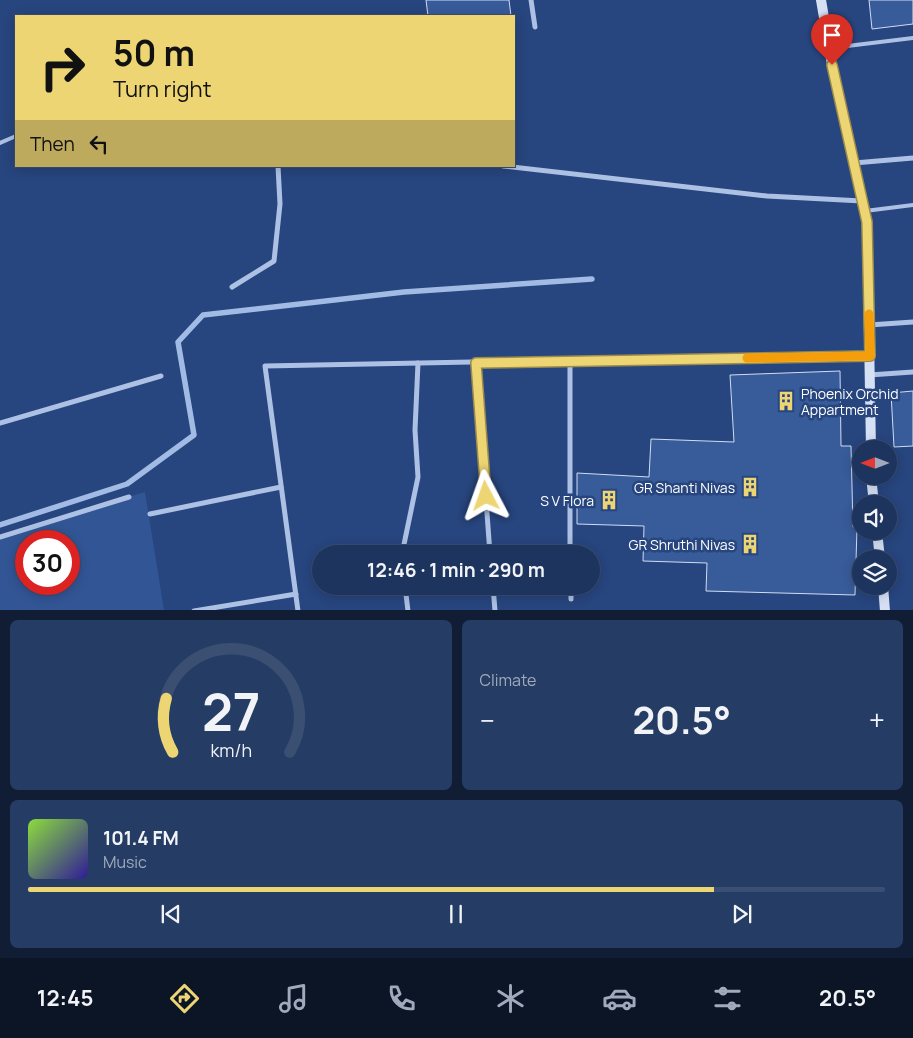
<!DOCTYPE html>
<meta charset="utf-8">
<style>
:root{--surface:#1d345e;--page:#253c64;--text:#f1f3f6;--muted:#a0aabc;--line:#3b4f73;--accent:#edd573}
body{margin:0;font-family:Manrope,sans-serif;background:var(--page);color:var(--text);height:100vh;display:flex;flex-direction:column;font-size:19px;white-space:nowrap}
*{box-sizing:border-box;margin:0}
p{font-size:16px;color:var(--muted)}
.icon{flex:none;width:28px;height:28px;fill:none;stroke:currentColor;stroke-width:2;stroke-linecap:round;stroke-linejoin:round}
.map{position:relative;height:610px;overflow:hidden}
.side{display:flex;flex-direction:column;gap:10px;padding:10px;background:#101d34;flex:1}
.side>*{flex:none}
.guide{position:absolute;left:15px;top:15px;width:500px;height:152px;border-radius:0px;box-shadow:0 2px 12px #0003,0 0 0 1px var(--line);background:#edd573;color:#111;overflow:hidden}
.needle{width:32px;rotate:270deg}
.controls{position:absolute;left:852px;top:440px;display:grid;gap:10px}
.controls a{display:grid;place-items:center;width:45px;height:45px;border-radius:50%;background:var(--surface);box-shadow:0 2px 12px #0003,0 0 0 1px var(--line);font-size:25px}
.speed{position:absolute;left:15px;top:530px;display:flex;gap:10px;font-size:25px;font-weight:700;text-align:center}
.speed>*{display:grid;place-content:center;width:65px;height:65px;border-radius:50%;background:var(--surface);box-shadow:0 2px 12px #0003,0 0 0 1px var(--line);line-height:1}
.speed .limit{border:8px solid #d22;background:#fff;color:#111}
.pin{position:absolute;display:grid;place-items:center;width:42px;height:42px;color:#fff;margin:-51px -21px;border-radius:50% 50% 50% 0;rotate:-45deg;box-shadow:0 0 5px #0007}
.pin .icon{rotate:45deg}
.me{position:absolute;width:55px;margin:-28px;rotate:356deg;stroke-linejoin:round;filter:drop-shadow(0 0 4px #0008)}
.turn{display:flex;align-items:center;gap:18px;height:105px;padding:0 15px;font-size:22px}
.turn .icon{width:65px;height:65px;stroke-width:2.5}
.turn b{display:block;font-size:35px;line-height:42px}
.then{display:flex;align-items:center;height:48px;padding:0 15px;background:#0003;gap:10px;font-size:19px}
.big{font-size:38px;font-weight:700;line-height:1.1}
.side .card{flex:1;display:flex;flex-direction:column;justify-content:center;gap:8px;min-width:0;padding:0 18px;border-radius:8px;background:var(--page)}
.side .dial{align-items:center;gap:0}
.dial svg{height:130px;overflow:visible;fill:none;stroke:var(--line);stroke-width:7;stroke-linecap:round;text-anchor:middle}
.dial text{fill:var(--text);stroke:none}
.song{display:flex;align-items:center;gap:15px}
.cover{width:60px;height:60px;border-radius:8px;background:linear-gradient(135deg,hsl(90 70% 55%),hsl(250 70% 35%))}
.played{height:5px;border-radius:2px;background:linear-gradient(90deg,var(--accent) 80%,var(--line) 80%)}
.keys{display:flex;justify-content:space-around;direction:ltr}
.heat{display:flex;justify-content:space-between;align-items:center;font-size:28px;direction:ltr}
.side .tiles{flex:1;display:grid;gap:10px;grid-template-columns:1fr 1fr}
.card:last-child{grid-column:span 2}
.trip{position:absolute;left:312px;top:545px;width:288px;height:50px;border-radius:25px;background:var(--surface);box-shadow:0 2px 12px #0003,0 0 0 1px var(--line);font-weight:700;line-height:50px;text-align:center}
.dock{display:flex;height:80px;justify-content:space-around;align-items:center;background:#0c1526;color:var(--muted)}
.dock .icon{width:35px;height:35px}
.dock .current{color:var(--accent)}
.dock b{font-size:22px;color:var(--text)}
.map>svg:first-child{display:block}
.green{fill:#325595;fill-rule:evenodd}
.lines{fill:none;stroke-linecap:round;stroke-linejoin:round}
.stream{stroke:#a1bbe5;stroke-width:5.5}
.building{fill:#385b9a;stroke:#d0ddf4}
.lane{stroke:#adc1e5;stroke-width:4}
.street{stroke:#adc1e5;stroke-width:5}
.secondary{stroke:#d6e0f5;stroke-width:10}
.route-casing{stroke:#9a8a4b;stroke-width:12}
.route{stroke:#edd573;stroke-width:9}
.slow{stroke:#f59e0b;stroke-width:9}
.labels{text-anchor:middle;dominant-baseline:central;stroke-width:5;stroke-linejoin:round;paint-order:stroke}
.poi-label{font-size:14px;fill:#fff;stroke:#27457e;text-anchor:end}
</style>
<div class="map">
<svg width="913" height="611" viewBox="0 0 913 611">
<rect width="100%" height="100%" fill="#27457e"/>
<path class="green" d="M145,492L164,610L0,611V534ZM26,541H69V584H26Z"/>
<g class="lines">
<polyline class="stream" points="0,525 127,484 194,435 178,342 203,315 404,292 592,279"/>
</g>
<g class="building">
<polygon points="426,0 509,0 511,16 428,16"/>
<polygon points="869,0 913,0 913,24 872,29"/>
<polygon points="840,371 841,446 851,446 853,527 857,527 855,595 706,591 707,563 643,561 644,526 577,524 577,473 649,477 651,439 734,442 730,375"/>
<polygon points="913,391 913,446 894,447 891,393"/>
</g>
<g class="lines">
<g class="lane">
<polyline points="831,48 913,38"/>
<polyline points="0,143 16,136"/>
<polyline points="865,211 913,205"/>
</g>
<g class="street">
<polyline points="531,0 535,27"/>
<polyline points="854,163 913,158"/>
<polyline points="503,166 767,196 862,201"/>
<polyline points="232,287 274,261 280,204 278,166"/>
<polyline points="869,325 913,322"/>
<polyline points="476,363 490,554"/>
<polyline points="869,375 913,372"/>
<polyline points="0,423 161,376"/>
<polyline points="150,514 281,487"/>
<polyline points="0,537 129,497"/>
<polyline points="402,554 418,477 415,430 418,363"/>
<polyline points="570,554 570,360 869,356"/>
<polyline points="405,586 408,611"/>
<polyline points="493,586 495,611"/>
<polyline points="571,586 571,599"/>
<polyline points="194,611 296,594"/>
<polyline points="298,611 265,366 570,360"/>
</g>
<g class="secondary">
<polyline points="821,0 832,65 867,222 871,449"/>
<polyline points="871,476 874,504"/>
<polyline points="877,531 880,559"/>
<polyline points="883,586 885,611"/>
</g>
</g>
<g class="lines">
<defs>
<polyline id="route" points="486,496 476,363 870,356 867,222 832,65"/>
</defs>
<use href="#route" class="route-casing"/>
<use href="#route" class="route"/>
<polyline class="slow" points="747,358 870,356 869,314"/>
</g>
<defs>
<symbol id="building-bare" viewBox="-9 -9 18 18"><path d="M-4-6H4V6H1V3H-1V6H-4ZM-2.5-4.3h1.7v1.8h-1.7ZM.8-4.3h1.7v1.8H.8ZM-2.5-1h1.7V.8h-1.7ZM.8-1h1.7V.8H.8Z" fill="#edd573" stroke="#27457e" stroke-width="2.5" paint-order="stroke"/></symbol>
</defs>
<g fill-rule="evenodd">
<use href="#building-bare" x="772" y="387" width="28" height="28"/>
<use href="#building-bare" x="736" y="473" width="28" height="28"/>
<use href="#building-bare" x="595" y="486" width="28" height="28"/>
<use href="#building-bare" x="736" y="530" width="28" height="28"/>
</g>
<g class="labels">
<g class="poi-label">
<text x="801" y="393" text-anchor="start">Phoenix Orchid<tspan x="801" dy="16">Appartment</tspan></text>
<text x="735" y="487">GR Shanti Nivas</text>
<text x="594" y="500">S V Flora</text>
<text x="735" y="544">GR Shruthi Nivas</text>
</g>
</g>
</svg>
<div class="controls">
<a><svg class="needle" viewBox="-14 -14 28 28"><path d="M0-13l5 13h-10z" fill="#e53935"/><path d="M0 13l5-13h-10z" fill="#a0aabc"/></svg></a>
<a><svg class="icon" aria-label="sound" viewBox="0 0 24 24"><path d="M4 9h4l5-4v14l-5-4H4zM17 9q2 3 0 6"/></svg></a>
<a><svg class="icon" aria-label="layers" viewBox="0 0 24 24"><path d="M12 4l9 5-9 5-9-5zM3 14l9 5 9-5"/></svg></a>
</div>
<div class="speed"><div class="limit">30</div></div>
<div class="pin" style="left:832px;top:65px;background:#d93025"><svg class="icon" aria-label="arrive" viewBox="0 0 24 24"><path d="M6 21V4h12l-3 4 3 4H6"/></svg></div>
<svg class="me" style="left:486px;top:496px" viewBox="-20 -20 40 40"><path d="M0-17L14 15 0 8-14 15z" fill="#edd573" stroke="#fff" stroke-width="4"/></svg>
<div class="trip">12:46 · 1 min · 290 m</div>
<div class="guide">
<div class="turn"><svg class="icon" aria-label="right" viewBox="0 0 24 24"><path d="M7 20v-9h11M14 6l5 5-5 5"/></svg><div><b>50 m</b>Turn right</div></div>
<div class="then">Then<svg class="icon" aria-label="left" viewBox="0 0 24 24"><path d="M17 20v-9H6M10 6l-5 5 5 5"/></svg></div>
</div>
</div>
<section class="side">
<div class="tiles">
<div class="card dial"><svg viewBox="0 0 100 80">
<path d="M14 69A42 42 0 1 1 86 69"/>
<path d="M14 69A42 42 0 0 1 10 36" stroke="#edd573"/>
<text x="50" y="56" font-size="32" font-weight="700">27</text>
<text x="50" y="72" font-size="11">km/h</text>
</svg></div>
<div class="card"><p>Climate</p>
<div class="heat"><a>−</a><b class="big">20.5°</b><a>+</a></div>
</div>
<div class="card">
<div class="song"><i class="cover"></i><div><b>101.4 FM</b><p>Music</p></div></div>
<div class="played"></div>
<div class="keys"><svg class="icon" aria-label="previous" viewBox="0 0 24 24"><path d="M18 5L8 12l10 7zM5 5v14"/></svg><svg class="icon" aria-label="pause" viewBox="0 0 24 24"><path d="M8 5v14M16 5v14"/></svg><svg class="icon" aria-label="next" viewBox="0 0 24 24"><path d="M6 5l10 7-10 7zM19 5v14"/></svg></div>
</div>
</div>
</section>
<nav class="dock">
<b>12:45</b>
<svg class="icon current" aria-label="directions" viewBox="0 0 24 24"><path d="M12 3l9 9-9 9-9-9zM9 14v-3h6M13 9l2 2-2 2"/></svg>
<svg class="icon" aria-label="music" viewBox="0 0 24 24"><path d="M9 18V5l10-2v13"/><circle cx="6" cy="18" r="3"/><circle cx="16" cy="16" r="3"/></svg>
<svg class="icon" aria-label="phone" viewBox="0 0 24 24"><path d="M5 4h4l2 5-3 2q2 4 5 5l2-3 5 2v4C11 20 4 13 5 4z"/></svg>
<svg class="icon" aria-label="climate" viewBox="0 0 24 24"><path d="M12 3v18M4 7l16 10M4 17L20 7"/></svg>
<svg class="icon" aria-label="car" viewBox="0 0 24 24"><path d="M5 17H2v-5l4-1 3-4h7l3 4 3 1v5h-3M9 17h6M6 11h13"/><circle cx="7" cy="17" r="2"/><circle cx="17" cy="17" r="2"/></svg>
<svg class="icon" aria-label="filters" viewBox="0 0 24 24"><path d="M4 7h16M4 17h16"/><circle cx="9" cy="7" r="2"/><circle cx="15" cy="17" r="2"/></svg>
<b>20.5°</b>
</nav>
